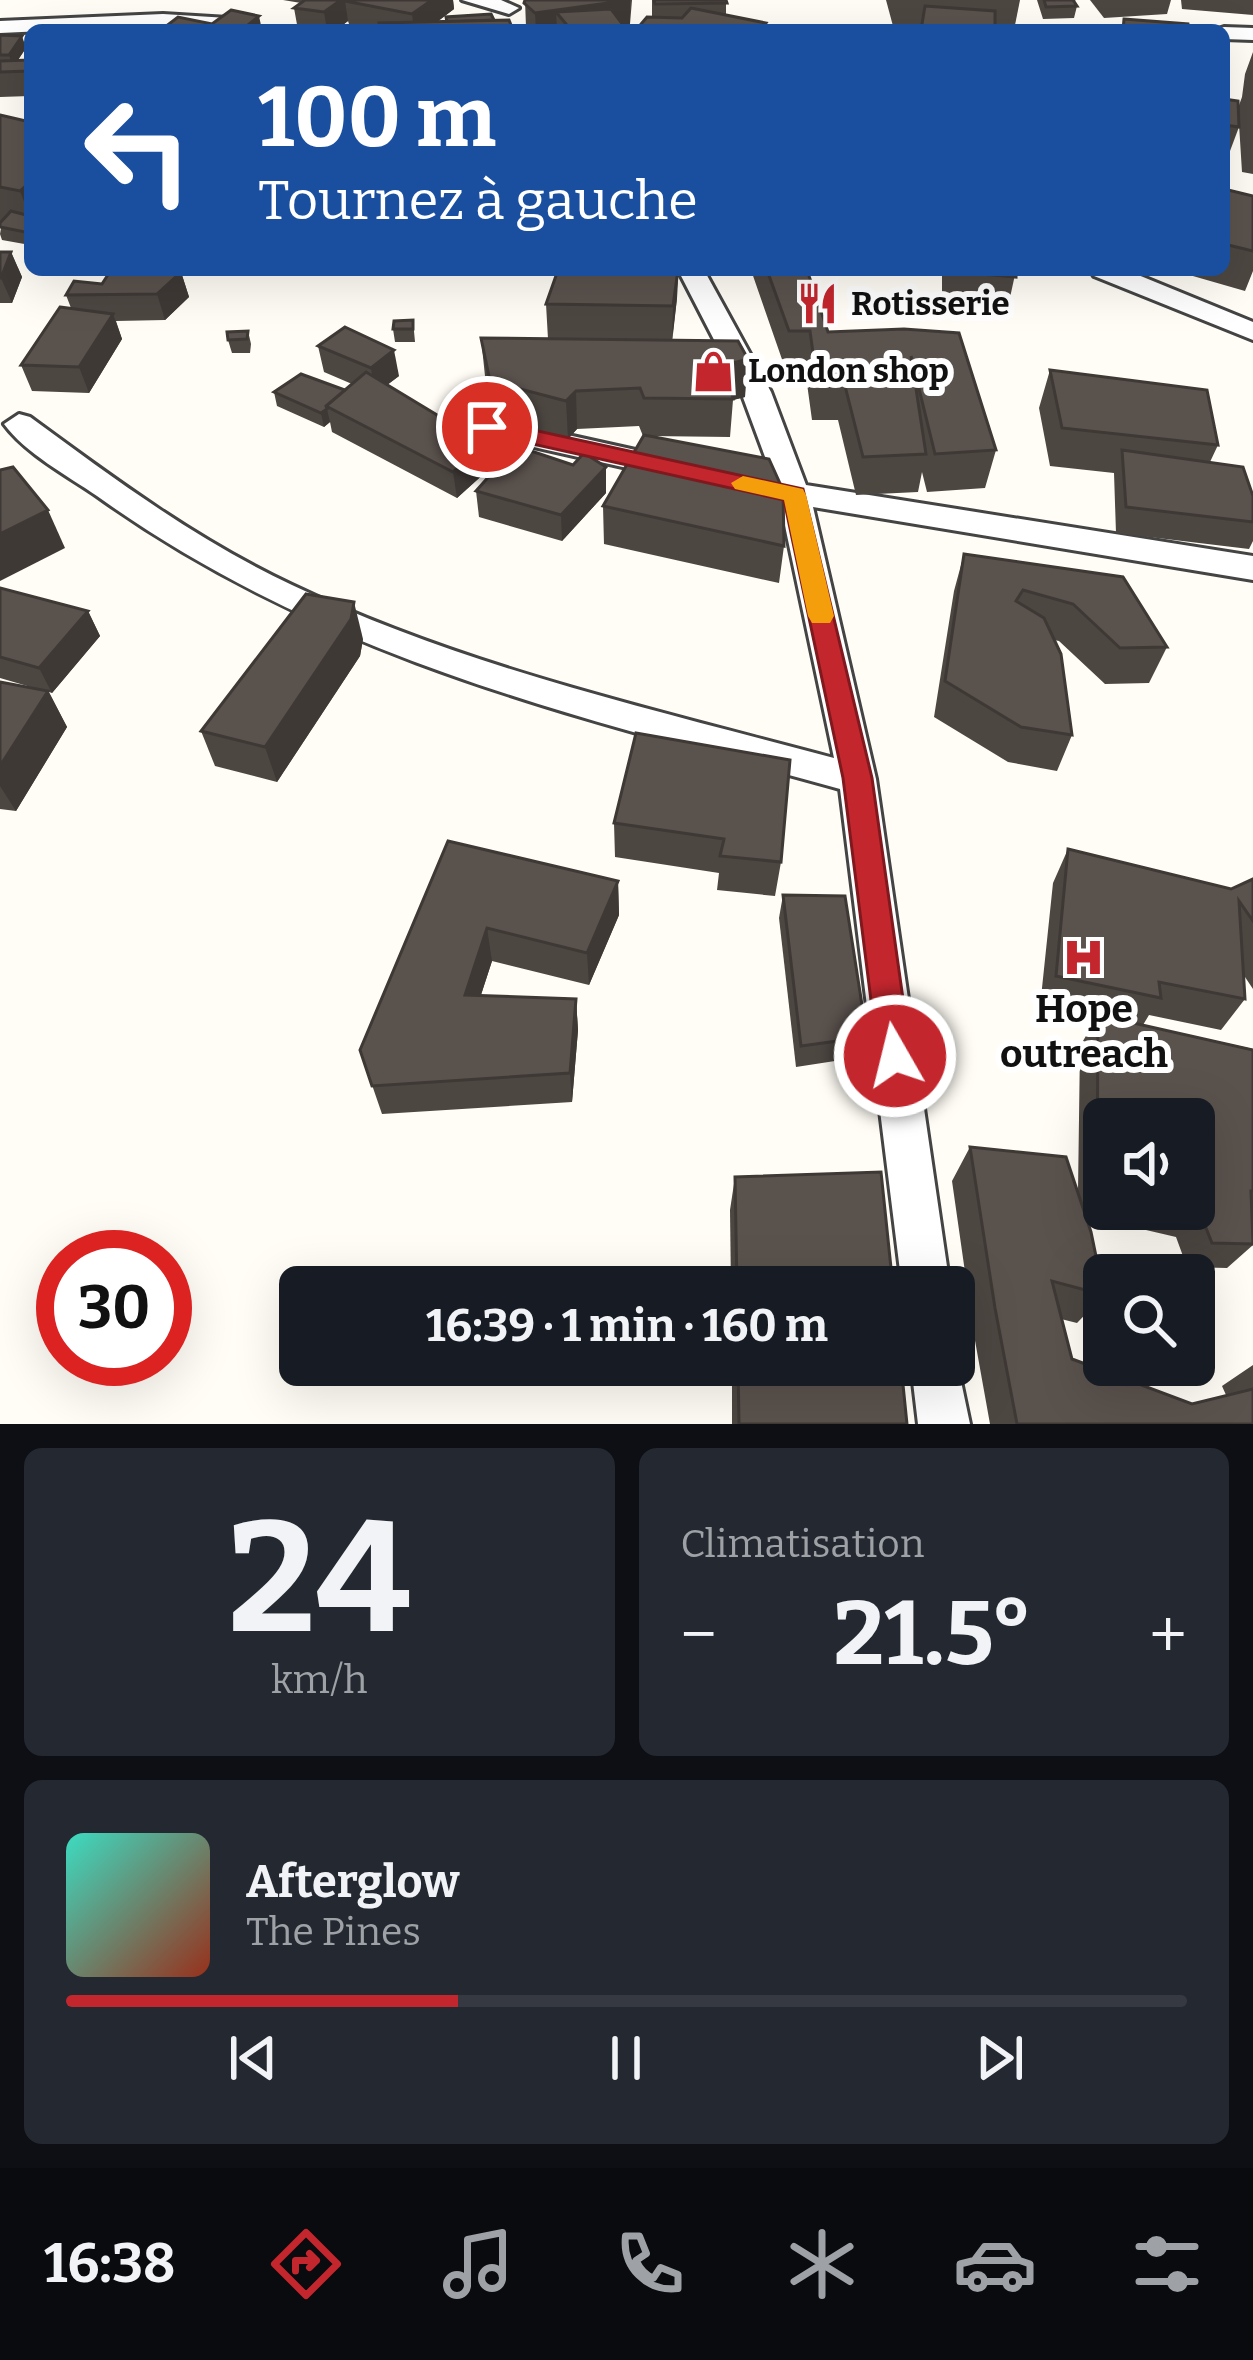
<!DOCTYPE html>
<html lang="fr">
<meta charset="utf-8">
<style>
:root{--surface:#171b24;--page:#242831;--text:#f1f3f6;--muted:#9ea1a6;--line:#363941;--accent:#c4262e}
body{margin:0;font-family:Bitter,serif;background:var(--page);color:var(--text);height:100vh;display:flex;flex-direction:column;font-size:45px;white-space:nowrap}
*{box-sizing:border-box;margin:0}
p{font-size:39px;color:var(--muted)}
.icon{flex:none;width:66px;height:66px;fill:none;stroke:currentColor;stroke-width:2;stroke-linecap:round;stroke-linejoin:round}
.map{position:relative;height:1424px;overflow:hidden}
.side{display:flex;flex-direction:column;gap:24px;padding:24px;background:#0d0f14;flex:1}
.side>*{flex:none}
.guide{position:absolute;left:24px;top:24px;width:1206px;height:252px;border-radius:18px;box-shadow:0 12px 48px #0002;background:#1a4fa0;color:#fff;overflow:hidden}
.controls{position:absolute;left:1083px;top:1098px;display:grid;gap:24px}
.controls a{display:grid;place-items:center;width:132px;height:132px;border-radius:18px;background:var(--surface);box-shadow:0 12px 48px #0002;font-size:60px}
.speed{position:absolute;left:36px;top:1230px;display:flex;gap:24px;font-size:60px;font-weight:700;text-align:center}
.speed>*{display:grid;place-content:center;width:156px;height:156px;border-radius:50%;background:var(--surface);box-shadow:0 12px 48px #0002;line-height:1}
.speed .limit{border:18px solid #d22;background:#fff;color:#111}
.pin{position:absolute;display:grid;place-items:center;width:102px;height:102px;color:#fff;margin:-51px;border:6px solid #fff;border-radius:50%;box-shadow:0 3px 12px #0007}
.me{position:absolute;width:132px;margin:-66px;rotate:352deg;stroke-linejoin:round;filter:drop-shadow(0 0 9px #0008)}
.turn{display:flex;align-items:center;gap:42px;height:252px;padding:0 36px;font-size:54px}
.turn .icon{width:156px;height:156px;stroke-width:2.5}
.turn b{display:block;font-size:84px;line-height:102px}
.big{font-size:90px;font-weight:700;line-height:1.1}
.side .widget{flex:1;display:flex;flex-direction:column;justify-content:center;gap:18px;min-width:0;padding:0 42px;border-radius:18px;background:var(--page)}
.side .dial{align-items:center;gap:0}
.dial b{font-size:156px;line-height:1}
.song{display:flex;align-items:center;gap:36px}
.cover{width:144px;height:144px;border-radius:18px;background:linear-gradient(135deg,hsl(170 70% 55%),hsl(10 70% 35%))}
.played{height:12px;border-radius:6px;background:linear-gradient(90deg,var(--accent) 35%,var(--line) 35%)}
.keys{display:flex;justify-content:space-around;direction:ltr}
.heat{display:flex;justify-content:space-between;align-items:center;font-size:66px;direction:ltr}
.side .tiles{flex:1;display:grid;gap:24px;grid-template-columns:1fr 1fr}
.widget:last-child{grid-column:span 2}
.trip{position:absolute;left:279px;top:1266px;width:696px;height:120px;border-radius:18px;background:var(--surface);box-shadow:0 12px 48px #0002;font-weight:700;line-height:120px;text-align:center}
.tabs{display:flex;height:192px;justify-content:space-around;align-items:center;background:#090b0e;color:var(--muted)}
.tabs .icon{width:84px;height:84px}
.tabs .selected{color:var(--accent)}
.tabs b{font-size:54px;color:var(--text)}
.map>svg:first-child{display:block}
.lines{fill:none;stroke-linecap:round;stroke-linejoin:round}
.minor-casing{stroke:#444;stroke-width:6}
.minor{fill:#fff;fill-rule:evenodd}
.wall{fill:#4d4742;fill-rule:evenodd}
.shaded-wall{fill:#3f3936}
.building{fill:#5a524d;stroke:#3f3936;stroke-width:3}
.route{fill:#c4262e;stroke:#7f191e;stroke-width:3}
.slow{fill:#f59e0b}
.labels{text-anchor:middle;dominant-baseline:central;stroke-width:12;stroke-linejoin:round;paint-order:stroke}
.far-poi-label{font-size:33px;font-weight:bold;fill:#111;stroke:#fff;text-anchor:start}
.poi-label{font-size:39px;font-weight:bold;fill:#111;stroke:#fff}
</style>
<div class="map">
<svg width="1253" height="1424" viewBox="0 0 1253 1424">
<rect width="100%" height="100%" fill="#fffdf5"/>
<g class="lines">
<defs>
<g id="minor">
<polygon points="462,0 501,0 519,8 509,14"/>
<polygon points="163,14 228,18 271,30 130,27 0,33 0,21"/>
<polygon points="1224,27 1253,28 1253,40 1224,39 1224,30 1215,30"/>
<path d="M678,270H704L771,392L806,485L1253,556V580L813,507L876,779L950,1287H902L840,789C576,716 324,659 97,496C68,476 25,453 4,424L19,414L30,417C113,478 198,541 292,585C464,667 651,709 834,758L780,502L766,498L761,491L774,481L741,392Z"/>
<polygon points="1090,270 1126,270 1253,322 1253,340 1094,276"/>
<polygon points="487,417 676,459 691,469 676,479 476,434 472,427 476,420"/>
<polygon points="954,1348 970,1424 918,1424 911,1365 954,1365"/>
</g>
</defs>
<use href="#minor" class="minor-casing"/>
<use href="#minor" class="minor"/>
</g>
<g class="wall">
<polygon points="283,0 453,0 454,9 437,22 494,20 513,30 376,30 349,24 348,21 336,30 298,30 294,8 301,3"/>
<polygon points="525,0 632,0 630,24 623,25 627,30 529,30 526,27"/>
<polygon points="652,0 726,0 726,15 766,23 766,30 636,30 652,17"/>
<polygon points="886,0 1020,0 1015,25 893,26"/>
<polygon points="1037,0 1076,0 1074,1 1077,6 1074,18 1043,19"/>
<polygon points="1090,0 1171,0 1167,14 1104,18"/>
<polygon points="1181,0 1253,0 1253,15 1182,9"/>
<polygon points="0,35 26,48 18,60 30,60 30,96 0,97"/>
<polygon points="1253,52 1253,174 1242,172 1238,108 1242,97 1245,74"/>
<polygon points="1224,99 1239,127 1230,151 1224,151"/>
<polygon points="0,115 30,122 30,245 2,240 0,234 2,222 0,221"/>
<polygon points="1224,189 1253,196 1253,271 1245,291 1172,270 1224,270"/>
<polygon points="0,252 11,252 22,277 12,303 0,303"/>
<polygon points="306,270 344,270 341,273"/>
<polygon points="553,270 678,270 677,298 672,340 745,397 733,400 730,437 650,436 784,546 779,583 604,544 603,506 643,436 639,426 577,429 568,439 493,418 485,376 481,338 548,339 546,304 557,273 553,273"/>
<polygon points="751,270 807,270 828,332 904,329 996,450 985,488 927,492 922,472 918,492 856,495 838,420 812,420 805,369 785,368"/>
<polygon points="942,270 1016,270 1009,302 942,297"/>
<polygon points="181,272 189,297 165,320 116,321 122,339 89,393 32,391 21,365 71,308 66,295 102,284"/>
<polygon points="413,320 415,342 395,342 393,329"/>
<polygon points="248,331 251,344 250,353 232,353 228,340"/>
<polygon points="318,346 399,376 387,385 485,444 488,470 457,498 332,432 330,422 324,427 277,406 274,392 345,390 352,384 324,372"/>
<polygon points="1050,370 1218,445 1210,462 1253,496 1253,541 1249,549 1116,533 1114,473 1050,466 1039,408"/>
<polygon points="476,491 606,493 562,541 479,517"/>
<polygon points="964,554 1167,647 1149,683 1105,684 1059,641 1054,640 1072,735 1057,771 1008,762 934,717 954,591"/>
<polygon points="0,588 88,611 100,636 52,693 49,692 67,727 16,811 0,809 0,682 41,690 0,678"/>
<polygon points="363,639 360,656 277,782 215,766 201,731"/>
<polygon points="636,733 781,862 775,896 717,890 719,873 615,857 614,823"/>
<polygon points="448,841 618,881 619,915 589,985 492,961 481,995 576,999 578,1030 572,1102 382,1114 360,1050"/>
<path d="M1068,849L1231,889L1253,879V989L1243,974L1245,999L1221,1030L1149,1015L1143,1025L1253,1049V1245L1227,1268L1187,1267L1176,1237L1086,1216L1104,1295L1077,1323L1061,1319L1072,1359L1192,1404L1226,1395L1222,1386L1253,1365V1424H990L974,1335L952,1181L970,1147L1078,1191L1080,1046L1096,1019L1040,1007L1053,883ZM1104,1119L1194,1209H1104Z"/>
<polygon points="783,895 867,1037 861,1057 796,1067 779,918"/>
<polygon points="735,1177 893,1287 731,1287 730,1210"/>
<polygon points="732,1365 901,1365 907,1424 732,1424"/>
</g>
<g class="shaded-wall">
<polygon points="341,0 365,0 345,1 348,21 336,30 327,30 324,12"/>
<polygon points="432,0 453,0 454,9 426,30 414,30 412,14"/>
<polygon points="630,0 630,24 588,30 556,12 557,30 536,30 535,13"/>
<polygon points="259,16 262,30 242,30"/>
<polygon points="22,36 26,48 13,67 9,55"/>
<polygon points="30,182 30,217 20,191"/>
<polygon points="11,252 22,277 12,303 1,278"/>
<polygon points="678,270 677,298 672,343 673,306"/>
<polygon points="181,272 189,297 165,320 157,294"/>
<polygon points="113,314 122,339 89,393 79,367"/>
<polygon points="394,350 399,376 375,394 371,368"/>
<polygon points="748,359 745,397 733,400 729,364"/>
<polygon points="576,391 577,429 568,439 566,401"/>
<polygon points="327,409 330,422 324,427 321,413"/>
<polygon points="485,444 488,470 457,498 453,472"/>
<polygon points="606,467 606,493 562,541 561,515"/>
<polygon points="48,510 65,548 0,581 0,534"/>
<polygon points="354,602 363,639 360,656 277,782 265,747"/>
<polygon points="88,611 100,636 52,693 39,668"/>
<polygon points="48,691 67,727 16,811 0,786 0,766"/>
<polygon points="618,881 619,915 589,985 587,953"/>
<polygon points="487,928 492,961 471,1025 465,995"/>
<polygon points="576,999 578,1030 572,1102 570,1073"/>
</g>
<g class="building">
<polygon points="305,0 341,0 324,12 294,8"/>
<polygon points="432,0 412,14 345,1 346,0"/>
<polygon points="525,0 630,0 535,13 524,3"/>
<polygon points="654,0 726,0 727,3 655,4"/>
<polygon points="1044,0 1073,0 1077,6 1046,7"/>
<polygon points="925,6 995,11 995,30 921,30"/>
<polygon points="691,8 766,23 761,30 636,30 647,17 682,18"/>
<polygon points="611,9 627,30 571,30 556,12"/>
<polygon points="231,10 259,16 242,30 161,30 178,17 212,24"/>
<polygon points="491,14 494,20 447,22 446,17"/>
<polygon points="1124,19 1188,24 1189,30 1123,30"/>
<polygon points="509,20 513,30 380,30 379,23"/>
<polygon points="0,35 22,36 9,55 0,55"/>
<polygon points="30,60 30,71 0,72 0,61"/>
<polygon points="1224,99 1238,101 1239,127 1224,125"/>
<polygon points="0,115 30,122 30,182 20,191 0,187"/>
<polygon points="1224,189 1253,196 1253,251 1224,244"/>
<polygon points="11,211 30,216 30,233 0,227 0,223"/>
<polygon points="0,252 11,252 1,278 0,278"/>
<polygon points="111,270 174,270 181,272 157,294 66,295 74,281 102,284"/>
<polygon points="558,270 678,270 673,306 546,304"/>
<polygon points="767,270 807,270 828,332 904,329 959,333 996,450 935,454 911,356 926,454 863,457 844,382 817,382 810,331 789,331"/>
<polygon points="948,270 1016,270 1016,277 948,271"/>
<polygon points="60,307 113,314 79,367 21,365"/>
<polygon points="413,320 413,329 393,329 394,321"/>
<polygon points="345,327 394,350 371,368 318,346"/>
<polygon points="248,331 247,339 228,340 227,332"/>
<polygon points="481,338 738,341 748,359 729,364 733,399 644,398 640,388 576,391 566,401 490,381"/>
<polygon points="1050,370 1207,390 1218,445 1062,428"/>
<polygon points="366,372 485,444 453,472 326,406"/>
<polygon points="301,374 345,390 326,406 327,409 321,413 274,392"/>
<polygon points="644,435 769,459 783,490 784,546 603,506"/>
<polygon points="516,446 573,465 584,453 606,467 561,515 476,491"/>
<polygon points="1122,450 1243,467 1253,496 1253,522 1126,507"/>
<polygon points="13,467 48,510 0,534 0,470"/>
<polygon points="964,554 1123,577 1167,647 1120,648 1073,604 1023,590 1016,601 1044,618 1061,654 1072,735 1021,727 945,681"/>
<polygon points="0,588 88,611 39,668 0,657"/>
<polygon points="306,594 354,602 351,619 265,747 201,731"/>
<polygon points="0,682 48,691 0,766"/>
<polygon points="636,733 790,760 781,862 720,856 724,839 614,823"/>
<polygon points="448,841 618,881 587,953 487,928 465,995 576,999 570,1073 372,1086 360,1050"/>
<polygon points="1068,849 1231,889 1253,879 1253,921 1239,901 1245,999 1159,982 1161,998 1056,976"/>
<polygon points="783,895 845,896 867,1037 801,1046"/>
<polygon points="1098,1015 1253,1050 1253,1191 1251,1191 1253,1244 1212,1243 1200,1213 1185,1209 1194,1209 1194,1119 1104,1119 1104,1190 1097,1188"/>
<polygon points="970,1147 1066,1157 1091,1232 1104,1295 1052,1281 1072,1359 1192,1404 1253,1389 1253,1424 1017,1424 995,1308"/>
<polygon points="881,1172 893,1287 737,1287 735,1177"/>
<polygon points="738,1365 901,1365 907,1424 739,1424"/>
</g>
<polygon class="route" points="487,420 803,489 872,778 911,1056 907,1067 895,1071 883,1067 878,1056 843,778 784,500 479,432 476,427"/>
<polygon class="slow" points="743,476 803,489 806,495 834,616 830,623 812,623 808,616 784,500 735,489 731,483"/>
<defs>
<symbol id="restaurant-bare" viewBox="-9 -9 18 18"><path d="M-5-6h1v4h1v-4h1v4h1v-4h1v5L-1.5 .5V6h-2V.5L-5-1ZM5-6V6H3V1.5H1.5Q1.5-4 5-6Z" fill="#c4262e" stroke="#fff" stroke-width="2.5" paint-order="stroke"/></symbol>
<symbol id="shop-bare" viewBox="-9 -9 18 18"><path d="M-5-2.5h2.3a2.7 3.5 0 0 1 5.4 0H5L5.5 6h-11ZM-1.5-2.5h3a1.5 2.3 0 0 0-3 0Z" fill="#c4262e" stroke="#fff" stroke-width="2.5" paint-order="stroke"/></symbol>
<symbol id="hospital-bare" viewBox="-9 -9 18 18"><path d="M-5-5h3v3.5h4V-5h3V5h-3V1.5h-4V5h-3Z" fill="#c4262e" stroke="#fff" stroke-width="2.5" paint-order="stroke"/></symbol>
</defs>
<g fill-rule="evenodd">
<use href="#restaurant-bare" x="788" y="274" width="59" height="59"/>
<use href="#shop-bare" x="684" y="342" width="59" height="59"/>
<use href="#hospital-bare" x="1054" y="928" width="59" height="59"/>
</g>
<g class="labels">
<g class="far-poi-label">
<text x="851" y="304">Rotisserie</text>
<text x="748" y="371">London shop</text>
</g>
<g class="poi-label">
<text x="1084" y="1009">Hope<tspan x="1084" dy="45">outreach</tspan></text>
</g>
</g>
</svg>
<div class="controls">
<a><svg class="icon" aria-label="sound" viewBox="0 0 24 24"><path d="M4 9h4l5-4v14l-5-4H4zM17 9q2 3 0 6"/></svg></a>
<a><svg class="icon" aria-label="search" viewBox="0 0 24 24"><circle cx="10" cy="10" r="6"/><path d="M15 15l6 6"/></svg></a>
</div>
<div class="speed"><div class="limit">30</div></div>
<div class="pin" style="left:487px;top:427px;background:#d93025"><svg class="icon" aria-label="arrive" viewBox="0 0 24 24"><path d="M6 21V4h12l-3 4 3 4H6"/></svg></div>
<svg class="me" style="left:895px;top:1056px" viewBox="-20 -20 40 40"><circle r="17" fill="#c4262e" stroke="#fff" stroke-width="3"/><path d="M0-11L8 9 0 5-8 9z" fill="#fff"/></svg>
<div class="trip">16:39 · 1 min · 160 m</div>
<div class="guide">
<div class="turn"><svg class="icon" aria-label="left" viewBox="0 0 24 24"><path d="M17 20v-9H6M10 6l-5 5 5 5"/></svg><div><b>100 m</b>Tournez à gauche</div></div>
</div>
</div>
<section class="side">
<div class="tiles">
<div class="widget dial"><b>24</b><p>km/h</p></div>
<div class="widget"><p>Climatisation</p>
<div class="heat"><a>−</a><b class="big">21.5°</b><a>+</a></div>
</div>
<div class="widget">
<div class="song"><i class="cover"></i><div><b>Afterglow</b><p>The Pines</p></div></div>
<div class="played"></div>
<div class="keys"><svg class="icon" aria-label="previous" viewBox="0 0 24 24"><path d="M18 5L8 12l10 7zM5 5v14"/></svg><svg class="icon" aria-label="pause" viewBox="0 0 24 24"><path d="M8 5v14M16 5v14"/></svg><svg class="icon" aria-label="next" viewBox="0 0 24 24"><path d="M6 5l10 7-10 7zM19 5v14"/></svg></div>
</div>
</div>
</section>
<nav class="tabs">
<b>16:38</b>
<svg class="icon selected" aria-label="directions" viewBox="0 0 24 24"><path d="M12 3l9 9-9 9-9-9zM9 14v-3h6M13 9l2 2-2 2"/></svg>
<svg class="icon" aria-label="music" viewBox="0 0 24 24"><path d="M9 18V5l10-2v13"/><circle cx="6" cy="18" r="3"/><circle cx="16" cy="16" r="3"/></svg>
<svg class="icon" aria-label="phone" viewBox="0 0 24 24"><path d="M5 4h4l2 5-3 2q2 4 5 5l2-3 5 2v4C11 20 4 13 5 4z"/></svg>
<svg class="icon" aria-label="climate" viewBox="0 0 24 24"><path d="M12 3v18M4 7l16 10M4 17L20 7"/></svg>
<svg class="icon" aria-label="car" viewBox="0 0 24 24"><path d="M5 17H2v-5l4-1 3-4h7l3 4 3 1v5h-3M9 17h6M6 11h13"/><circle cx="7" cy="17" r="2"/><circle cx="17" cy="17" r="2"/></svg>
<svg class="icon" aria-label="filters" viewBox="0 0 24 24"><path d="M4 7h16M4 17h16"/><circle cx="9" cy="7" r="2"/><circle cx="15" cy="17" r="2"/></svg>
</nav>
